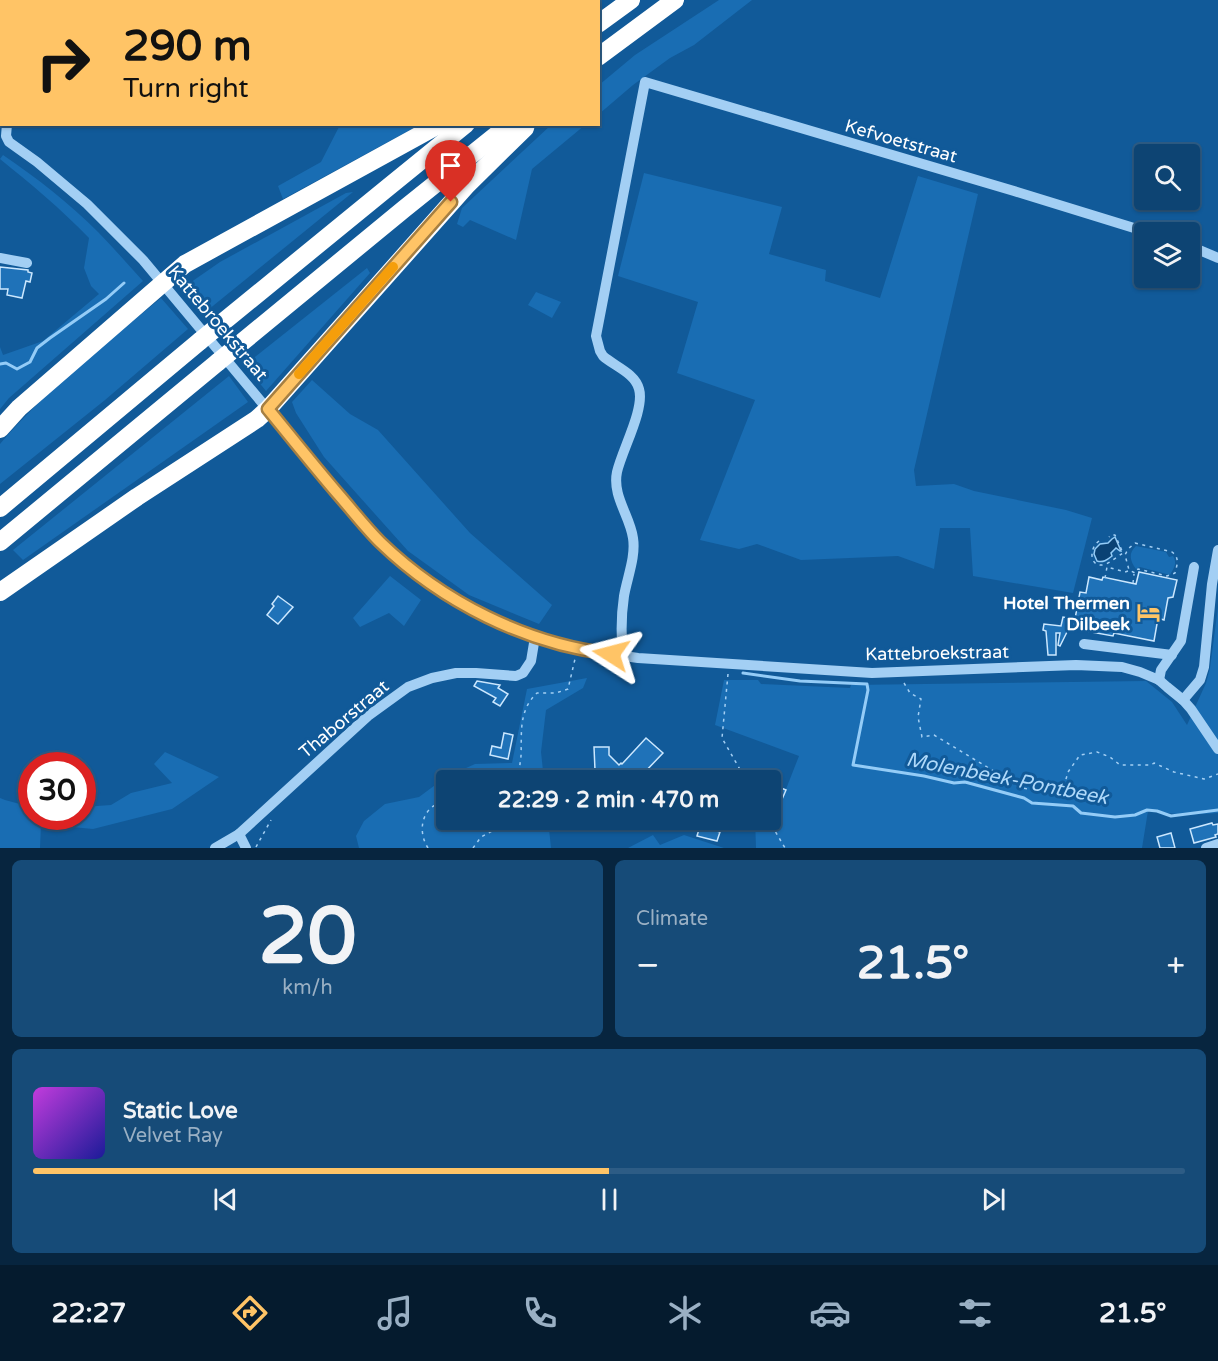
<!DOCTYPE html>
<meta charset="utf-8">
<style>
:root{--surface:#0d4473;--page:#164b78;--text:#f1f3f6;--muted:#9ab0c4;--line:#2d5c85;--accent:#ffc466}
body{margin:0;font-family:"Varela Round",sans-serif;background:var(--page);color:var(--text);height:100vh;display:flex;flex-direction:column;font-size:22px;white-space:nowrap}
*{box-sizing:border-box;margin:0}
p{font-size:20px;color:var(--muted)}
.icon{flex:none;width:33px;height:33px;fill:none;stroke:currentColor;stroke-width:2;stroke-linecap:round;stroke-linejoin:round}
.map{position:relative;height:848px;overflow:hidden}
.drawer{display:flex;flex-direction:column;gap:12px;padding:12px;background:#07253f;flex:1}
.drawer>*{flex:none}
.banner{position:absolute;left:0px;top:0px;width:600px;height:126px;box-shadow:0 2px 4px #0004,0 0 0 2px var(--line);background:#ffc466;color:#111;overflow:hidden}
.buttons{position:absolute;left:1134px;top:144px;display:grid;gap:12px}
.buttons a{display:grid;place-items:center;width:66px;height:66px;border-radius:6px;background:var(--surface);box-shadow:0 2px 4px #0004,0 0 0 2px var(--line);font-size:30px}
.speed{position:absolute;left:18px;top:752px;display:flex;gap:12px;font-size:30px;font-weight:700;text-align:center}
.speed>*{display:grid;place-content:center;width:78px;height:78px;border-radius:50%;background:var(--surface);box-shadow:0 2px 4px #0004,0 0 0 2px var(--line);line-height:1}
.speed .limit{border:9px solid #d22;background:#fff;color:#111}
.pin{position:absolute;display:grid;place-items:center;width:51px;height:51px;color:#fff;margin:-62px -26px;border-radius:50% 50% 50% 0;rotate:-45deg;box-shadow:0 0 6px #0007}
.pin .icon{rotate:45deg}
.me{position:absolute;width:66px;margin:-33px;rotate:279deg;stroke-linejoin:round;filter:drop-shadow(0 0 4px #0008)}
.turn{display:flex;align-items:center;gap:21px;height:126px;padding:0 24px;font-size:27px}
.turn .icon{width:78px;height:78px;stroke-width:2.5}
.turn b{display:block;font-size:42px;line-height:51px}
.big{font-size:45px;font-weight:700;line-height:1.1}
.drawer .widget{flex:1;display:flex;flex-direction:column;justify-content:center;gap:9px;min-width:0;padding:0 21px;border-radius:9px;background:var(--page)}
.drawer .dial{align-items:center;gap:0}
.dial b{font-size:78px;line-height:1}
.song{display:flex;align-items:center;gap:18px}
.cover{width:72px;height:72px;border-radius:9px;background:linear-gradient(135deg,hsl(290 70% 55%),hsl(240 70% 35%))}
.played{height:6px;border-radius:3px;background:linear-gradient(90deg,var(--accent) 50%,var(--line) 50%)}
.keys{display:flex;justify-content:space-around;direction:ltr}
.heat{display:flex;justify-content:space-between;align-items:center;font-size:33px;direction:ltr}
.drawer .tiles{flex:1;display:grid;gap:12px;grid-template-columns:1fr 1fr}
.widget:last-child{grid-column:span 2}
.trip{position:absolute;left:436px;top:770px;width:345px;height:60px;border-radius:6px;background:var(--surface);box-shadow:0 2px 4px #0004,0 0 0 2px var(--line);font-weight:700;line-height:60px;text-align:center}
.menu{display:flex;height:96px;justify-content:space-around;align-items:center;background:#051b2e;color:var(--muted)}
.menu .icon{width:42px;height:42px}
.menu .active{color:var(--accent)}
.menu b{font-size:27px;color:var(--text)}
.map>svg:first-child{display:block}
.green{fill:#196db3}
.water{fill:#0a4274;stroke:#94ccf7;stroke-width:1.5}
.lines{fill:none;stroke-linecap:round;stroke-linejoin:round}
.stream{stroke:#94ccf7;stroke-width:3}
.building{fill:#1f72b8;stroke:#cbe7fe;stroke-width:1.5}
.path{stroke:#a3cff4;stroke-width:1.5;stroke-dasharray:3 4.5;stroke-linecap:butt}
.minor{stroke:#a3cff4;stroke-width:10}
.highway{stroke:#fff;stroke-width:18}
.highway-bridge{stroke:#fff;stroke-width:18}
.route-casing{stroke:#a67f42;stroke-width:15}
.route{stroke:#ffc466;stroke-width:10}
.slow{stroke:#f59e0b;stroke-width:10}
.labels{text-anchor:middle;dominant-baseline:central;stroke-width:6;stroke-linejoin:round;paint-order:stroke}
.street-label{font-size:18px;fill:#fff;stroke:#115a99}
.poi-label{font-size:18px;font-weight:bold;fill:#fff;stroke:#115a99;text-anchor:end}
.water-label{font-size:20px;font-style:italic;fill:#afd9fa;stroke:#115a99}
</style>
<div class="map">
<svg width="1218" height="848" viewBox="0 0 1218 848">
<rect width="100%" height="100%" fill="#115a99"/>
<g class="green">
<polygon points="719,0 752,0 694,45 670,58 633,85 599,114 599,85 635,55"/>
<polygon points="340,125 419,125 283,199 278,186 321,162"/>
<polygon points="551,125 585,125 532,169 516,240 470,220 463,227 457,224 462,208"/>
<path d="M3,155C37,178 69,203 98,232C114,248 128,265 143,281L9,398L0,409V347L3,355L43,341L99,294L91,286L84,268L89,238C61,209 31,184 0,159Z"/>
<polygon points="644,173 782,207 769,254 826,270 825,281 880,298 918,176 978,194 914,470 916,486 954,484 974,491 1066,510 1092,518 1073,593 973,576 970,528 940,528 934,569 898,556 801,560 757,544 739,549 700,540 755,400 677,373 698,302 618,276"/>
<polygon points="353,192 203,314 182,291 184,287 220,262 346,193"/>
<polygon points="367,268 370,273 266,391 245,365"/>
<polygon points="536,292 561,302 552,318 528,305"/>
<path d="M161,298L188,329L105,400L0,484V444C47,389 106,343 161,298Z"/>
<polygon points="229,376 248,402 23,560 13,550"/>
<polygon points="312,380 350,414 378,430 470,533 552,605 539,624 469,595 408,551 324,457 296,413 292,402"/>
<path d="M1136,546L1166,552L1169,557L1173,556C1178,564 1173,569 1170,575L1140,567L1136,569C1130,561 1128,553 1136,546Z"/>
<polygon points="390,576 421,600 404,626 389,613 360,627 353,618"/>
<polygon points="1218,607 1218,813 1186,815 1148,811 1142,848 756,848 755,819 771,819 771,816 778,815 777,812 799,756 715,725 724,680 758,680 761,684 850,688 851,685 1146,681 1172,702 1187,725 1206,683 1210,668"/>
<polygon points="587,678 583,688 546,710 541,752 544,780 447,780 447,819 548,819 551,848 359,848 356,836 364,821 385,804 419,797 446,777 475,764 512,763 527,689"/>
<polygon points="165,752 219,777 172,809 93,829 41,824 40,848 0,848 0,798 5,800 31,807 32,816 82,816 83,807 111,805 131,793 172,783 154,764"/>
<polygon points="653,835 660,845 684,835 724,848 628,848"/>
</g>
<path class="water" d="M1115,537L1121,551H1120L1116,548L1111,553L1112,556C1107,560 1103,563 1097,561L1094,554L1095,549L1100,544L1108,543L1112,539Z"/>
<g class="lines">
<g class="stream">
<polyline points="0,364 6,363 17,369 30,362 37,348 50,338 106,299 124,283"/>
<polyline points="743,673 800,681 867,684 868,690 853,765 924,776 954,783 965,782 1024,798 1032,803 1073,806 1081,813 1115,817 1135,815 1147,810 1157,811 1171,816 1218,810"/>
</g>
</g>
<g class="building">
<polygon points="0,267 28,270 28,272 32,273 30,282 26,281 22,298 7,295 8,289 0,289"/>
<polygon points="1139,572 1177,580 1173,597 1168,598 1164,620 1158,618 1154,641 1114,633 1113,636 1069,628 1060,646 1058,645 1060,633 1056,633 1056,655 1048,655 1046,631 1043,630 1044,624 1061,626 1063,617 1075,619 1080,592 1086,593 1089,577 1102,580 1103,577 1136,584"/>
<polygon points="278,596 293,607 278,624 267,615 274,606 272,604"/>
<polygon points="477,681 500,685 498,688 508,694 500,706 493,702 496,698 474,686"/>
<polygon points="504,733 513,735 508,759 490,755 492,746 501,748"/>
<polygon points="646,738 663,753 642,775 648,780 610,780 598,770 595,770 594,747 609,747 609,755 619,765 621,763 622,764"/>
<polygon points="776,786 786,790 777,811 771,808 771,793 773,793"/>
<polygon points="1212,823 1213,825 1218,824 1218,834 1215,835 1216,837 1194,843 1190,829"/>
<polygon points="700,826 720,832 717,841 697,836"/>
<polygon points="1171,833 1175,848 1160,848 1157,837"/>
</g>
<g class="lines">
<g class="path">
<path d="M1099,541C1087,550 1091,570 1106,564C1111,562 1118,556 1123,553L1115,535H1111L1109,537"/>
<path d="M1135,543L1172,552C1180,558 1177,565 1175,573L1167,576L1138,569L1135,573L1129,570L1125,555L1128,549Z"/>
<polyline points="1105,578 1107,567 1125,572 1128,571"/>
<polyline points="1133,583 1134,574"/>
<polyline points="728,674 722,738 746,780"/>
<polyline points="904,683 910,693 921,699 918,717 922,737 934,735 1002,776 1018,787 1056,795 1063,790 1068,772 1080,755 1097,752 1110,757 1120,765 1151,765 1154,763 1174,772 1204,779 1218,774"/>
<path d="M518,780C519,772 520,764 521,756C522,733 518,711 537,693H556L568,689L575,659"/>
<polyline points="540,780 546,776"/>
<polyline points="768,819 785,848"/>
<polyline points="256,847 271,820"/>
<path d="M428,848C416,829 423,804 447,801"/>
<polyline points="473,848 481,837 500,827 504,819"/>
</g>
<g class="minor">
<polyline points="292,0 294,2"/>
<polyline points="72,2 73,0"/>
<polyline points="534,2 536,0"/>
<polyline points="7,124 6,136 9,142 37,162 87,204 143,260 364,525 403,563 432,585 475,611 535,637 577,649 638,658 872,673 1076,665 1122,667 1140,672 1159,680 1167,687 1183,700 1191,709 1218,749"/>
<polyline points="1190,246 1218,258"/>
<polyline points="0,258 27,263"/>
<polyline points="1084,644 1172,655"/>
<path d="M623,656C621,636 621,616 624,596C627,578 636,557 633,538C630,516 612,496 617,472C622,450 645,409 639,389C635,373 614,366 603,356L600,351L596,336L645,82L1014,191L1147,232"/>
<polyline points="1159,680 1161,670 1181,641 1194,567"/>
<polyline points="1183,700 1200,680 1204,667 1212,584 1218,550"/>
<polyline points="239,834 246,848"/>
<polyline points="215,848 239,834 368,716 408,687 432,678 456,673 476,673 516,676 523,673 531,661 535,637"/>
<polyline points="1206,848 1218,844"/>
</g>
<g class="highway">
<polyline points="598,24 631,0"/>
<polyline points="598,57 675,0"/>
<polyline points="217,327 386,189 466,124"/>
<polyline points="235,348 404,209 510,124"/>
<polyline points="0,429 19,408 185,264 440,124"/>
<polyline points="0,508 200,341"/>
<polyline points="0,542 218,362"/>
<polyline points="0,592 137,497 257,419 268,409 467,185 525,128 526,124"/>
</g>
<g class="highway-bridge">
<polyline points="200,341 217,327"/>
<polyline points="218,362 235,348"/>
</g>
</g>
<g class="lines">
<defs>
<path id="route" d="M451,202L268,409C291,437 314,466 338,494C352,510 365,527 380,542C442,602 526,644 611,654"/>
</defs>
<use href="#route" class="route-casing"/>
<use href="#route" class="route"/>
<polyline class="slow" points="299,374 393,267"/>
</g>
<defs>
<symbol id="hotel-bare" viewBox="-9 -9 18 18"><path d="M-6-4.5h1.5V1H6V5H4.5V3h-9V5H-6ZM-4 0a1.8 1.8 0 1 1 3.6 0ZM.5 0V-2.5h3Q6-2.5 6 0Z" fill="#ffc466" stroke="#115a99" stroke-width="2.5" paint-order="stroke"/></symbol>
</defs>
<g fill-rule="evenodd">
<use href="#hotel-bare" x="1132" y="596" width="33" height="33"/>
</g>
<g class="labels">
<g class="street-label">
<text transform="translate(901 141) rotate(16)">Kefvoetstraat</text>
<text transform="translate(218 323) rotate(50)">Kattebroekstraat</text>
<text transform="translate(937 653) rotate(-1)">Kattebroekstraat</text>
<text transform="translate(344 719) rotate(-40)">Thaborstraat</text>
</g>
<g class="poi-label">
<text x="1130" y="603">Hotel Thermen<tspan x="1130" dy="21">Dilbeek</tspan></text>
</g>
<g class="water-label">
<text transform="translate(1007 779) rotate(11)">Molenbeek-Pontbeek</text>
</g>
</g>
</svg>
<div class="buttons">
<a><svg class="icon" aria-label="search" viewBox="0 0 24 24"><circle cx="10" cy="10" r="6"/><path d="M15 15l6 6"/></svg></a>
<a><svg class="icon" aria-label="layers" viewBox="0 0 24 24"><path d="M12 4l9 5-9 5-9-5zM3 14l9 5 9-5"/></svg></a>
</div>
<div class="speed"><div class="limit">30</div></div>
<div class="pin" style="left:451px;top:202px;background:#d93025"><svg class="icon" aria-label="arrive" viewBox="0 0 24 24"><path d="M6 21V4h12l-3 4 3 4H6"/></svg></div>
<svg class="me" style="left:611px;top:654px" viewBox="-20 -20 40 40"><path d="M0-17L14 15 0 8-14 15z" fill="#ffc466" stroke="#fff" stroke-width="4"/></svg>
<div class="trip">22:29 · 2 min · 470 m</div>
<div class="banner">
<div class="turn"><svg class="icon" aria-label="right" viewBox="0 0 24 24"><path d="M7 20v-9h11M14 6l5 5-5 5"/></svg><div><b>290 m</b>Turn right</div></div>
</div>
</div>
<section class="drawer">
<div class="tiles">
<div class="widget dial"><b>20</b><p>km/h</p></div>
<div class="widget"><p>Climate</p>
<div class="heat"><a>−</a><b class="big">21.5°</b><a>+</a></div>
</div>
<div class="widget">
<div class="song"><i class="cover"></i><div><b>Static Love</b><p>Velvet Ray</p></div></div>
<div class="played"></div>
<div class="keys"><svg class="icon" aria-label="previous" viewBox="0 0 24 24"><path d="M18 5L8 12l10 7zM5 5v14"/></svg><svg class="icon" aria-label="pause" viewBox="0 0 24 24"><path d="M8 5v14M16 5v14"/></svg><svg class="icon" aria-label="next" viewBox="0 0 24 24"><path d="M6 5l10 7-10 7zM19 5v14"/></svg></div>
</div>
</div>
</section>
<nav class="menu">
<b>22:27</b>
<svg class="icon active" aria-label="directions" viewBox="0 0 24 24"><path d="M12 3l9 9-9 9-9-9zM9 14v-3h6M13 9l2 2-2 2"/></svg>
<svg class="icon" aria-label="music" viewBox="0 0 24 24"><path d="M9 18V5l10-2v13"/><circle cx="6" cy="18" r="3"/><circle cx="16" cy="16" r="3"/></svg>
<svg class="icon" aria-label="phone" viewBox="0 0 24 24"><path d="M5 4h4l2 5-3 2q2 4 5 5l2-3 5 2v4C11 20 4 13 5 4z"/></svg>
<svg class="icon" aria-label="climate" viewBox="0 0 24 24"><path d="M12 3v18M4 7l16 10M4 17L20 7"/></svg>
<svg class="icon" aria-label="car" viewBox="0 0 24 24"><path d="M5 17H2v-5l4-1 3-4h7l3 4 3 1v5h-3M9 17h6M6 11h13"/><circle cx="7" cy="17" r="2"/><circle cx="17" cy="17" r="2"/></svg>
<svg class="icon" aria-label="filters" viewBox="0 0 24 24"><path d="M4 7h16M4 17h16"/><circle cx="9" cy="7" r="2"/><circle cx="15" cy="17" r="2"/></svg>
<b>21.5°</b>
</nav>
